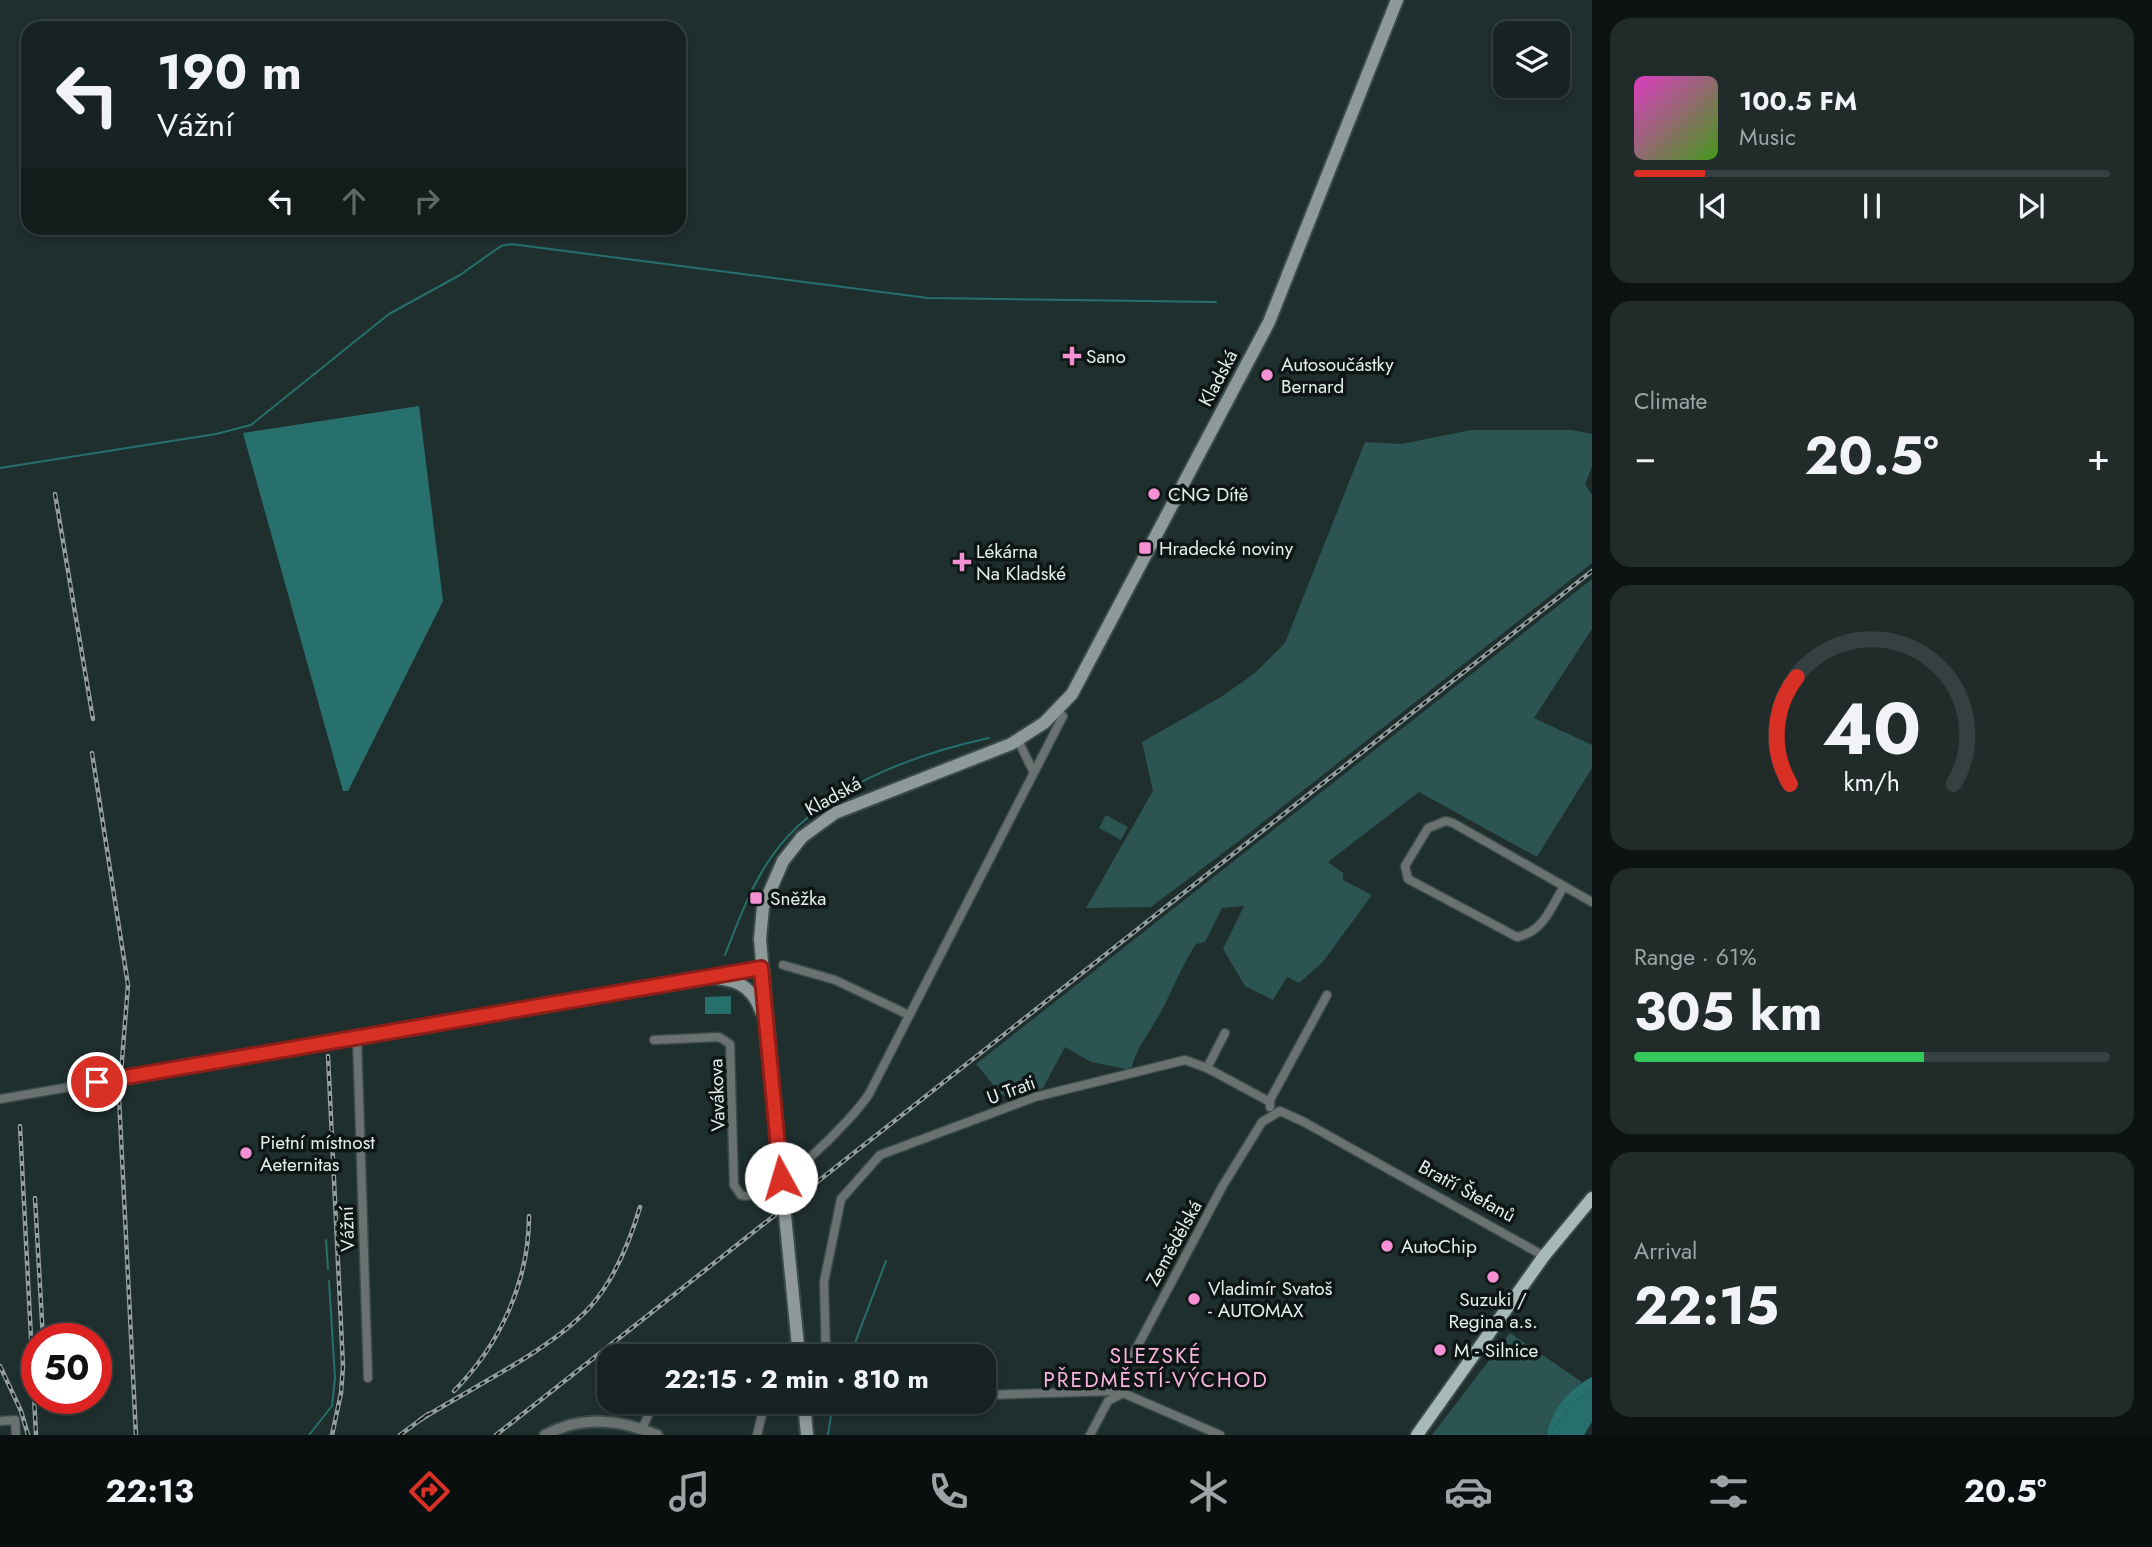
<!DOCTYPE html>
<meta charset="utf-8">
<style>
:root{--surface:#172322;--page:#202b2a;--text:#f1f3f6;--muted:#9ea4a5;--line:#364040;--accent:#d93025}
body{margin:0;font-family:Jost,sans-serif;background:var(--page);color:var(--text);height:100vh;display:flex;flex-direction:column;font-size:26px;white-space:nowrap}
*{box-sizing:border-box;margin:0}
p{font-size:23px;color:var(--muted)}
.icon{flex:none;width:38px;height:38px;fill:none;stroke:currentColor;stroke-width:2;stroke-linecap:round;stroke-linejoin:round}
.map{position:relative;flex:1;overflow:hidden}
.sheet{display:flex;flex-direction:column;gap:18px;padding:18px;background:#0d1313;width:560px}
.sheet>*{flex:none}
.top-card{position:absolute;left:21px;top:21px;width:665px;height:214px;border-radius:21px;box-shadow:0 4px 10px #0003,0 0 0 2px var(--line);background:#172322;color:var(--text);overflow:hidden}
.fabs{position:absolute;left:1493px;top:21px;display:grid;gap:14px}
.fabs a{display:grid;place-items:center;width:77px;height:77px;border-radius:14px;background:var(--surface);box-shadow:0 4px 10px #0003,0 0 0 2px var(--line);font-size:35px}
.speed{position:absolute;left:21px;top:1323px;display:flex;gap:14px;font-size:35px;font-weight:700;text-align:center}
.speed>*{display:grid;place-content:center;width:91px;height:91px;border-radius:50%;background:var(--surface);box-shadow:0 4px 10px #0003,0 0 0 2px var(--line);line-height:1}
.speed .limit{border:10px solid #d22;background:#fff;color:#111}
.pin{position:absolute;display:grid;place-items:center;width:60px;height:60px;color:#fff;margin:-30px;border:4px solid #fff;border-radius:50%;box-shadow:0 2px 7px #0007}
.me{position:absolute;width:77px;margin:-38px;rotate:354deg;stroke-linejoin:round;filter:drop-shadow(0 0 5px #0008)}
.turn{display:flex;align-items:center;gap:24px;height:147px;padding:0 21px;font-size:32px}
.turn .icon{width:91px;height:91px;stroke-width:2.5}
.turn b{display:block;font-size:49px;line-height:60px}
.lanes{display:flex;align-items:center;height:66px;padding:0 21px;background:#0003;justify-content:center;gap:35px;direction:ltr}
.lanes .off{opacity:.35}
.big{font-size:52px;font-weight:700;line-height:1.1}
.sheet .card{flex:1;display:flex;flex-direction:column;justify-content:center;gap:10px;min-width:0;padding:0 24px;border-radius:21px;background:var(--page)}
.sheet .dial{align-items:center;gap:0}
.dial svg{height:182px;overflow:visible;fill:none;stroke:var(--line);stroke-width:7;stroke-linecap:round;text-anchor:middle}
.dial text{fill:var(--text);stroke:none}
.song{display:flex;align-items:center;gap:21px}
.cover{width:84px;height:84px;border-radius:10px;background:linear-gradient(135deg,hsl(310 70% 55%),hsl(100 70% 35%))}
.played{height:7px;border-radius:4px;background:linear-gradient(90deg,var(--accent) 15%,var(--line) 15%)}
.keys{display:flex;justify-content:space-around;direction:ltr}
.heat{display:flex;justify-content:space-between;align-items:center;font-size:38px;direction:ltr}
.charge{height:10px;border-radius:5px;background:linear-gradient(90deg,#34c759 61%,var(--line) 0)}
.trip{position:absolute;left:597px;top:1344px;width:399px;height:70px;border-radius:21px;background:var(--surface);box-shadow:0 4px 10px #0003,0 0 0 2px var(--line);font-weight:700;line-height:70px;text-align:center}
.menu{display:flex;height:112px;justify-content:space-around;align-items:center;background:#090e0e;color:var(--muted)}
.menu .icon{width:49px;height:49px}
.menu .selected{color:var(--accent)}
.menu b{font-size:32px;color:var(--text)}
main{display:flex;flex:1;min-height:0}
.map>svg:first-child{display:block}
.green{fill:#2c5452}
.forest{fill:#28706d}
.water{fill:#266f6c}
.lines{fill:none;stroke-linecap:round;stroke-linejoin:round}
.stream{stroke:#266f6c;stroke-width:2}
.minor-casing{stroke:#3a4a49;stroke-width:11}
.tertiary-casing{stroke:#3a4a49;stroke-width:14}
.secondary-casing{stroke:#3a4a49;stroke-width:16}
.primary-casing{stroke:#3a4a49;stroke-width:16}
.minor{stroke:#6a7271;stroke-width:8}
.tertiary{stroke:#6a7271;stroke-width:10}
.secondary{stroke:#8d9a99;stroke-width:12}
.primary{stroke:#a7b9b7;stroke-width:12}
.rail-casing{stroke:#919e9d;stroke-width:4.5}
.rail{stroke:#0e1615;stroke-width:2;stroke-dasharray:5;stroke-linecap:butt}
.secondary-bridge-casing{stroke:#3a4a49;stroke-width:16;stroke-linecap:butt}
.secondary-bridge{stroke:#8d9a99;stroke-width:12}
.route-casing{stroke:#8d1f18;stroke-width:18}
.route{stroke:#d93025;stroke-width:12}
.poi-dot{fill:#f591d3;stroke:#0e1615;stroke-width:2.5}
.labels{text-anchor:middle;dominant-baseline:central;stroke-width:7;stroke-linejoin:round;paint-order:stroke}
.poi-label{font-size:19px;fill:#e3edec;stroke:#0e1615;text-anchor:start}
.street-label{font-size:19px;fill:#e3edec;stroke:#0e1615}
.neighbourhood-label{font-size:21px;letter-spacing:2px;fill:#fbb4e1;stroke:#0e1615}
</style>
<main>
<div class="map">
<svg width="1592" height="1435" viewBox="0 0 1592 1435">
<rect width="100%" height="100%" fill="#1f2f2e"/>
<g class="green">
<polygon points="1471,430 1572,430 1592,434 1592,467 1585,484 1592,495 1592,563 1239,841 1151,907 1086,908 1153,791 1142,742 1221,697 1255,673 1285,643 1365,442 1401,444"/>
<path d="M1592,579V629L1534,718L1592,745V768L1537,857L1419,792L1328,862L1343,873V880L1372,895L1322,963L1299,983L1287,977L1273,1000L1245,986L1223,949L1244,906L1222,908L1205,942L1196,944C1183,964 1174,986 1163,1008C1152,1030 1137,1045 1131,1070L1091,1062L1065,1047L1043,1088C995,1103 1008,1100 976,1064Z"/>
<polygon points="1106,815 1128,827 1121,840 1099,828"/>
<path d="M1510,1333L1582,1382C1566,1395 1551,1415 1547,1435H1432Z"/>
</g>
<g class="forest">
<polygon points="419,406 443,601 348,791 343,791 243,433"/>
<path d="M1592,1377V1389C1575,1401 1559,1415 1551,1435H1547C1552,1409 1569,1389 1592,1377Z"/>
</g>
<g class="water">
<polygon points="731,996 731,1014 705,1014 705,997"/>
<path d="M1592,1389V1422L1584,1435H1551C1559,1415 1575,1401 1592,1389Z"/>
</g>
<g class="lines">
<g class="stream">
<polyline points="0,468 216,434 251,425 389,314 460,275 501,246 511,244 928,298 1216,302"/>
<path d="M725,955C738,922 750,888 770,859C817,789 911,755 989,738"/>
<polyline points="326,1240 328,1269"/>
<polyline points="850,1356 886,1261"/>
<polyline points="309,1435 332,1406 335,1378 329,1281"/>
<polyline points="828,1435 833,1402"/>
</g>
<defs>
<g id="minor">
<polyline points="1018,740 1033,771"/>
<path d="M1564,886C1551,908 1543,932 1517,937L1408,879L1405,866L1428,828L1446,821L1453,823L1592,902"/>
<polyline points="783,965 835,980 909,1015"/>
<polyline points="357,1037 368,1378"/>
<path d="M654,1040L719,1037L730,1044L734,1185L741,1195C770,1205 853,1119 869,1094L1063,716"/>
<polyline points="1207,1068 1225,1033"/>
<polyline points="0,1099 761,968"/>
<polyline points="1270,1107 1270,1100 1327,995"/>
<polyline points="826,1356 824,1282 841,1199 880,1155 1035,1097 1185,1060 1207,1068 1270,1102"/>
<polyline points="984,1395 1116,1391"/>
<polyline points="1117,1395 1119,1381 1222,1187 1262,1122 1280,1111 1304,1122 1544,1256"/>
<polyline points="846,1402 850,1402"/>
<polyline points="0,1421 15,1420 16,1435"/>
<polyline points="642,1429 654,1402"/>
<polyline points="757,1435 765,1402"/>
<polyline points="1090,1435 1108,1401 1123,1393 1220,1435"/>
</g>
<path id="tertiary" d="M545,1435C582,1415 620,1419 657,1435"/>
<g id="secondary">
<path d="M707,977C733,979 751,983 761,1011"/>
<polyline points="779,1156 760,939 763,907 783,861 802,837 835,813 1011,744 1044,723 1072,694 1269,322 1397,0"/>
<polyline points="788,1245 799,1356"/>
<polyline points="804,1402 807,1435"/>
</g>
<polyline id="primary" points="1417,1435 1544,1256 1592,1198"/>
</defs>
<use href="#minor" class="minor-casing"/>
<use href="#tertiary" class="tertiary-casing"/>
<use href="#secondary" class="secondary-casing"/>
<use href="#primary" class="primary-casing"/>
<use href="#minor" class="minor"/>
<use href="#tertiary" class="tertiary"/>
<use href="#secondary" class="secondary"/>
<use href="#primary" class="primary"/>
<defs>
<g id="rail">
<polyline points="55,494 93,719"/>
<polyline points="92,753 128,985 119,1098 136,1435"/>
<polyline points="328,1056 343,1366 341,1393 332,1435"/>
<polyline points="20,1126 36,1435"/>
<polyline points="35,1198 43,1339"/>
<polyline points="0,1366 21,1411 28,1435"/>
<path d="M454,1391C500,1345 529,1281 529,1216"/>
<path d="M420,1420C472,1387 550,1351 590,1307C614,1280 630,1241 640,1207"/>
<polyline points="400,1435 428,1414"/>
<polyline points="496,1435 1592,571"/>
</g>
</defs>
<use href="#rail" class="rail-casing"/>
<use href="#rail" class="rail"/>
<defs>
<polyline id="secondary-bridge" points="779,1156 788,1245"/>
</defs>
<use href="#secondary-bridge" class="secondary-bridge-casing"/>
<use href="#secondary-bridge" class="secondary-bridge"/>
</g>
<g class="lines">
<defs>
<polyline id="route" points="97,1082 761,968 781,1178"/>
</defs>
<use href="#route" class="route-casing"/>
<use href="#route" class="route"/>
</g>
<g class="poi-dot">
<path d="M1068.5 345.5h7v7h7v7h-7v7h-7v-7h-7v-7h7z"/>
<circle cx="1267" cy="375" r="7"/>
<circle cx="1154" cy="494" r="7"/>
<rect x="1138" y="541" width="14" height="14" rx="3.5"/>
<path d="M958.5 551.5h7v7h7v7h-7v7h-7v-7h-7v-7h7z"/>
<rect x="749" y="891" width="14" height="14" rx="3.5"/>
<circle cx="246" cy="1153" r="7"/>
<circle cx="1387" cy="1246" r="7"/>
<circle cx="1493" cy="1277" r="7"/>
<circle cx="1194" cy="1299" r="7"/>
<circle cx="1440" cy="1350" r="7"/>
</g>
<g class="labels">
<g class="poi-label">
<text x="1086" y="356">Sano</text>
<text x="1281" y="364">Autosoučástky<tspan x="1281" dy="22">Bernard</tspan></text>
<text x="1168" y="494">CNG Dítě</text>
<text x="1159" y="548">Hradecké noviny</text>
<text x="976" y="551">Lékárna<tspan x="976" dy="22">Na Kladské</tspan></text>
<text x="770" y="898">Sněžka</text>
<text x="260" y="1142">Pietní místnost<tspan x="260" dy="22">Aeternitas</tspan></text>
<text x="1401" y="1246">AutoChip</text>
<text x="1208" y="1288">Vladimír Svatoš<tspan x="1208" dy="22">- AUTOMAX</tspan></text>
<text x="1493" y="1299" text-anchor="middle">Suzuki /<tspan x="1493" dy="22">Regina a.s.</tspan></text>
<text x="1454" y="1350">M - Silnice</text>
</g>
<g class="street-label">
<text transform="translate(1218 378) rotate(-62)">Kladská</text>
<text transform="translate(833 796) rotate(-29)">Kladská</text>
<text transform="translate(1011 1090) rotate(-20)">U Trati</text>
<text transform="translate(717 1095) rotate(-92)">Vavákova</text>
<text transform="translate(1467 1191) rotate(29)">Bratří Štefanů</text>
<text transform="translate(347 1229) rotate(-92)">Vážní</text>
<text transform="translate(1174 1243) rotate(-61)">Zemědělská</text>
</g>
<g class="neighbourhood-label">
<text x="1156" y="1356">SLEZSKÉ<tspan x="1156" dy="24">PŘEDMĚSTÍ-VÝCHOD</tspan></text>
</g>
</g>
</svg>
<div class="fabs">
<a><svg class="icon" aria-label="layers" viewBox="0 0 24 24"><path d="M12 4l9 5-9 5-9-5zM3 14l9 5 9-5"/></svg></a>
</div>
<div class="speed"><div class="limit">50</div></div>
<div class="pin" style="left:97px;top:1082px;background:#d93025"><svg class="icon" aria-label="arrive" viewBox="0 0 24 24"><path d="M6 21V4h12l-3 4 3 4H6"/></svg></div>
<svg class="me" style="left:781px;top:1178px" viewBox="-20 -20 40 40"><circle r="19" fill="#fff"/><path d="M0-13L10 11 0 6-10 11z" fill="#d93025"/></svg>
<div class="trip">22:15 · 2 min · 810 m</div>
<div class="top-card">
<div class="turn"><svg class="icon" aria-label="left" viewBox="0 0 24 24"><path d="M17 20v-9H6M10 6l-5 5 5 5"/></svg><div><b>190 m</b>Vážní</div></div>
<div class="lanes"><svg class="icon" aria-label="left" viewBox="0 0 24 24"><path d="M17 20v-9H6M10 6l-5 5 5 5"/></svg><svg class="icon off" aria-label="ahead" viewBox="0 0 24 24"><path d="M12 20V5M6 11l6-6 6 6"/></svg><svg class="icon off" aria-label="right" viewBox="0 0 24 24"><path d="M7 20v-9h11M14 6l5 5-5 5"/></svg></div>
</div>
</div>
<section class="sheet">
<div class="card">
<div class="song"><i class="cover"></i><div><b>100.5 FM</b><p>Music</p></div></div>
<div class="played"></div>
<div class="keys"><svg class="icon" aria-label="previous" viewBox="0 0 24 24"><path d="M18 5L8 12l10 7zM5 5v14"/></svg><svg class="icon" aria-label="pause" viewBox="0 0 24 24"><path d="M8 5v14M16 5v14"/></svg><svg class="icon" aria-label="next" viewBox="0 0 24 24"><path d="M6 5l10 7-10 7zM19 5v14"/></svg></div>
</div>
<div class="card"><p>Climate</p>
<div class="heat"><a>−</a><b class="big">20.5°</b><a>+</a></div>
</div>
<div class="card dial"><svg viewBox="0 0 100 80">
<path d="M14 69A42 42 0 1 1 86 69"/>
<path d="M14 69A42 42 0 0 1 17 22" stroke="#d93025"/>
<text x="50" y="56" font-size="32" font-weight="700">40</text>
<text x="50" y="72" font-size="11">km/h</text>
</svg></div>
<div class="card"><p>Range · 61%</p><b class="big">305 km</b><div class="charge"></div></div>
<div class="card"><p>Arrival</p><b class="big">22:15</b></div>
</section>
</main>
<nav class="menu">
<b>22:13</b>
<svg class="icon selected" aria-label="directions" viewBox="0 0 24 24"><path d="M12 3l9 9-9 9-9-9zM9 14v-3h6M13 9l2 2-2 2"/></svg>
<svg class="icon" aria-label="music" viewBox="0 0 24 24"><path d="M9 18V5l10-2v13"/><circle cx="6" cy="18" r="3"/><circle cx="16" cy="16" r="3"/></svg>
<svg class="icon" aria-label="phone" viewBox="0 0 24 24"><path d="M5 4h4l2 5-3 2q2 4 5 5l2-3 5 2v4C11 20 4 13 5 4z"/></svg>
<svg class="icon" aria-label="climate" viewBox="0 0 24 24"><path d="M12 3v18M4 7l16 10M4 17L20 7"/></svg>
<svg class="icon" aria-label="car" viewBox="0 0 24 24"><path d="M5 17H2v-5l4-1 3-4h7l3 4 3 1v5h-3M9 17h6M6 11h13"/><circle cx="7" cy="17" r="2"/><circle cx="17" cy="17" r="2"/></svg>
<svg class="icon" aria-label="filters" viewBox="0 0 24 24"><path d="M4 7h16M4 17h16"/><circle cx="9" cy="7" r="2"/><circle cx="15" cy="17" r="2"/></svg>
<b>20.5°</b>
</nav>
